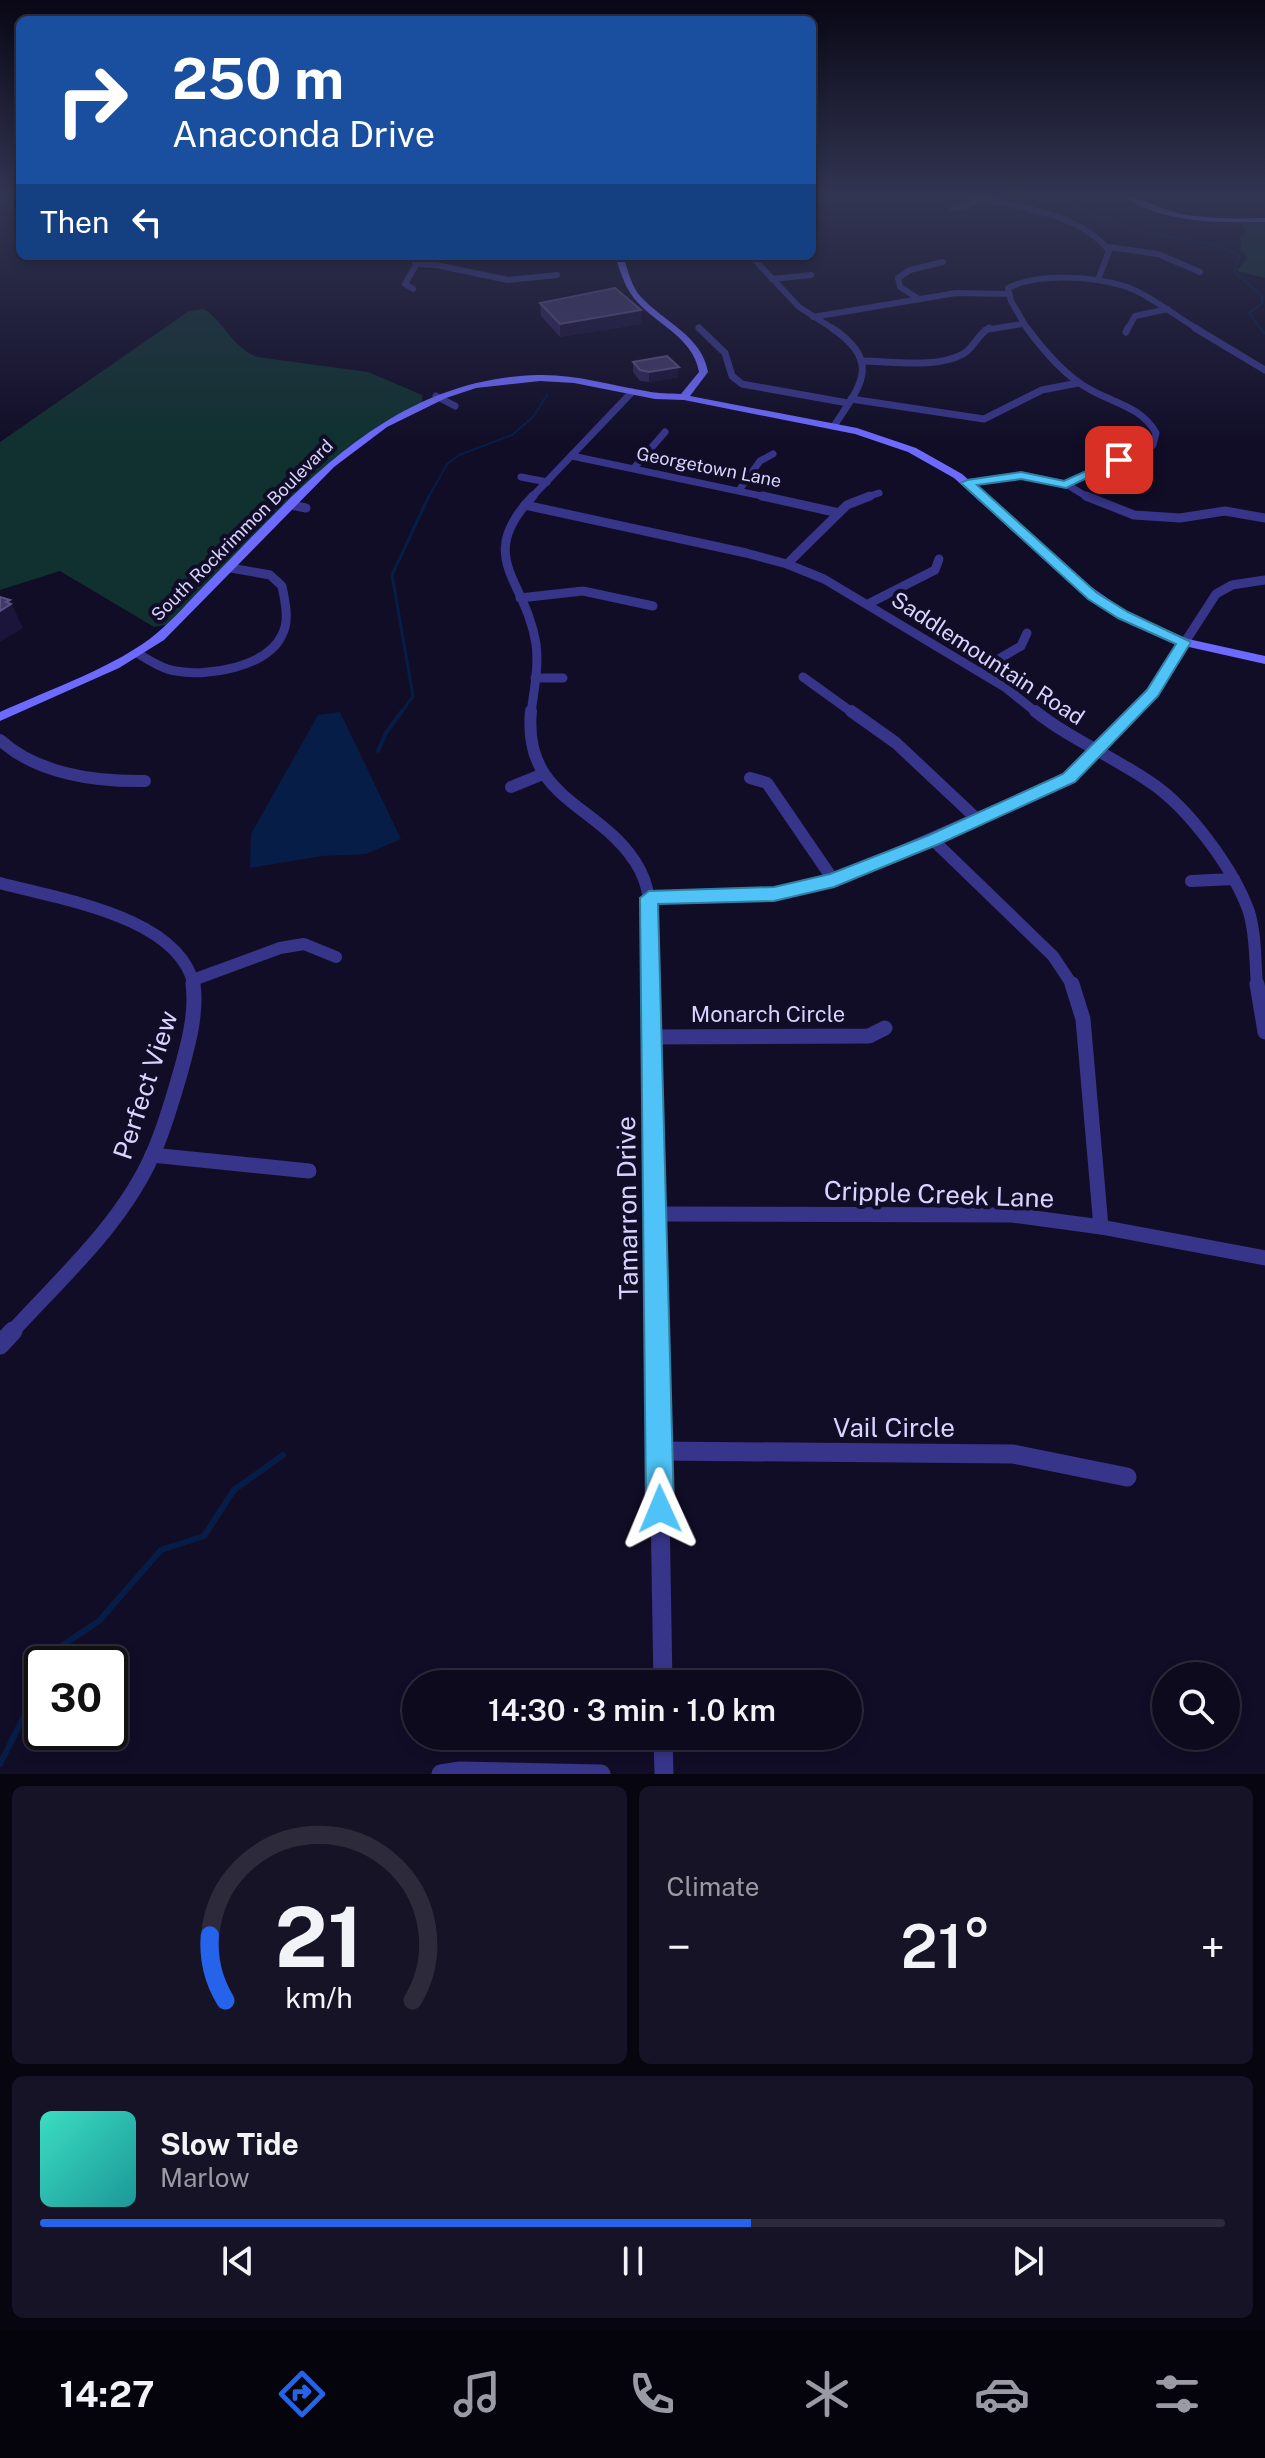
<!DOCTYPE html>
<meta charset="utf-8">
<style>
:root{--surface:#0d0a1d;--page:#161326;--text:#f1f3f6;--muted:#9a9aa4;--line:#2d2b3b;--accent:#2563eb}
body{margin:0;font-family:"Public Sans",sans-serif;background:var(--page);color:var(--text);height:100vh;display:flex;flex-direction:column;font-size:30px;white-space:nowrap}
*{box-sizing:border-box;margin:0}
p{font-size:26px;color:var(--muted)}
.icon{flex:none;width:44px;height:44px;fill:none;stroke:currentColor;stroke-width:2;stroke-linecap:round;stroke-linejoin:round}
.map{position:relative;height:1774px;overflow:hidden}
.sheet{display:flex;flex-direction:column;gap:12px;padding:12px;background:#070610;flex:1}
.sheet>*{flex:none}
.guide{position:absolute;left:16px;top:16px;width:800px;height:244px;border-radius:12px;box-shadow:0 4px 12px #0003,0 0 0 2px var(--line);background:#1a4fa0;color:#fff;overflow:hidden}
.fabs{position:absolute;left:1152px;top:1662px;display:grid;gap:16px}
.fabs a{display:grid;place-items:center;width:88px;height:88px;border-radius:50%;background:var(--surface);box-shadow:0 4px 12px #0003,0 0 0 2px var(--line);font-size:40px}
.speed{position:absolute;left:24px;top:1646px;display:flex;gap:16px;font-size:40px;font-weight:700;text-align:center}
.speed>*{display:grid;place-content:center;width:104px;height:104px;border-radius:50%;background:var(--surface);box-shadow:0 4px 12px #0003,0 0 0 2px var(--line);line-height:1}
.speed .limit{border:4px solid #111;border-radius:12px;background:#fff;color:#111}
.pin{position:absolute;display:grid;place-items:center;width:68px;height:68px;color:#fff;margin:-34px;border-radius:16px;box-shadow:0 4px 12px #0006}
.me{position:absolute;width:88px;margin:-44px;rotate:359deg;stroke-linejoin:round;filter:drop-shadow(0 0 6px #0008)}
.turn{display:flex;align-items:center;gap:28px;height:168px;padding:0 24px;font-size:36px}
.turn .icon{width:104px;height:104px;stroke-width:2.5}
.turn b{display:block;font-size:56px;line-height:68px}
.then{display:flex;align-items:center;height:76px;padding:0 24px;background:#0003;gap:16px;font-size:30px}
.big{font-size:60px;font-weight:600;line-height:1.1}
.sheet .widget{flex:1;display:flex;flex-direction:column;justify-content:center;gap:12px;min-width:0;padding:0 28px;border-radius:12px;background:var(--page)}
.sheet .dial{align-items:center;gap:0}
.dial svg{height:208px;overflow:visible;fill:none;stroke:var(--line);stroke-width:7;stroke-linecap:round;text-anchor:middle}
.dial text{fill:var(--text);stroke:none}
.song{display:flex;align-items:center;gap:24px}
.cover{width:96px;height:96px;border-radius:12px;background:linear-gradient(135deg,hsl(170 70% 55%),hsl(180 70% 35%))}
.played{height:8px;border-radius:4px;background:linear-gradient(90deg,var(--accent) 60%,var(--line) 60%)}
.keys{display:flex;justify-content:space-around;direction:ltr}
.heat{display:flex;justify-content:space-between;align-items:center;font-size:44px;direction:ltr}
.sheet .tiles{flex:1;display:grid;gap:12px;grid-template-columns:1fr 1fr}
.widget:last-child{grid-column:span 2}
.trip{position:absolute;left:402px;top:1670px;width:460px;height:80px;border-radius:40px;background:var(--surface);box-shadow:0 4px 12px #0003,0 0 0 2px var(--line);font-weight:600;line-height:80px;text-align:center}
.tabs{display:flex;height:128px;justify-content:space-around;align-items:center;background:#05040c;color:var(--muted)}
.tabs .icon{width:56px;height:56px}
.tabs .selected{color:var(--accent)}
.tabs b{font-size:36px;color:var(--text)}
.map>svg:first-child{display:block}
.green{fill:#103130}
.water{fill:#061e47}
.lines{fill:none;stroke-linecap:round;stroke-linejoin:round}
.stream-far3{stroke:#061e47;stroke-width:2}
.stream-far2{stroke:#061e47;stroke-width:3}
.stream-far1{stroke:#061e47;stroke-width:4}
.stream{stroke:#061e47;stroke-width:6}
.street-far5{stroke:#373589;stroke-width:6}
.street-far4{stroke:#373589;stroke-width:7}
.street-far3{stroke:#373589;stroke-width:9}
.street-far2{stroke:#373589;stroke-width:12}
.street-far1{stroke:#373589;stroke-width:15}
.street{stroke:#373589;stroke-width:19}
.secondary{fill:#6d6aff;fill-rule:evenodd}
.wall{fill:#2e2556}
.shaded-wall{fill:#1b143b}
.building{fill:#403868;stroke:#585080;stroke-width:2}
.route{fill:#4fc3f7;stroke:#337fa1;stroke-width:2}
.labels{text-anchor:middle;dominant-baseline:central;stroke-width:8;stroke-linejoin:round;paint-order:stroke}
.far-street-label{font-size:18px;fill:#d8d3ff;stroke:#110d27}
.street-label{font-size:22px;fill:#d8d3ff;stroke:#110d27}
.near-street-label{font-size:26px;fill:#d8d3ff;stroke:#110d27}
</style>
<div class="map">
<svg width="1265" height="1774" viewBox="0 0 1265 1774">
<rect width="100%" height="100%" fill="#110d27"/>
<g class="green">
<polygon points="1265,222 1265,278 1237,271 1246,259 1245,253 1241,252 1240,237 1247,231 1239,223"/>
<path d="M204,309C226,324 231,346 257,357L368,372L422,395V403L340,456L176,623L154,627L60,571L0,590V442L189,311Z"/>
</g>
<polygon class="water" points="340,712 401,839 366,854 322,856 250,868 251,834 318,715"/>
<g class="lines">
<g class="stream-far3">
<polyline points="1071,197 1073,201 1069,205 1130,230 1207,243 1240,255 1234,272 1262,296 1262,303 1249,313 1265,334"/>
<polyline points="428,498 447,464 459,455 512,435 533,417 547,395"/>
</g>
<polyline class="stream-far2" points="401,713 413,696 392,575 429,496"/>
<polyline class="stream-far1" points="378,751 386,733 402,711"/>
<g class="stream">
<polyline points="50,1664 57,1649 99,1621 161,1550 204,1536 234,1490 283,1455"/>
<polyline points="0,1764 42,1681"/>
</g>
<g class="street-far5">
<path d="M971,197C1014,206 1081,213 1109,251L1098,280"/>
<polyline points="953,208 965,207 980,199"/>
<polyline points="1108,247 1158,254 1200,272"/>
<polyline points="751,256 799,307 835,330"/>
<polyline points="415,264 436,265 508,280 557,275"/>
<polyline points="772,279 811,275"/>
<polyline points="413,289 405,284 420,258"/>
<polyline points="919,299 900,287 898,278 910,270 943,262"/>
<polyline points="813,317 956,293 1008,294"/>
<polyline points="699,328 701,330"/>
<polyline points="985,330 1022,324"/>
<path d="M1028,330L1011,301L1008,288C1038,273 1091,276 1124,286C1147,293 1177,317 1199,330"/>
<polyline points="1127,330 1135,316 1168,309"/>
</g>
<g class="street-far4">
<polyline points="699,328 725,353 732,376 742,384 848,403"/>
<path d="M832,328C883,362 860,386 834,426"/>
<path d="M1027,328C1044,351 1064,375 1089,389C1113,403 1142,407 1156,433L1153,445L1147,449L1066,484L1089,498"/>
<polyline points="1195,328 1265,370"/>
<polyline points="1126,332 1128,328"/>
<path d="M861,361C891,361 936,369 963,354C974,348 977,335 989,328"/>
<polyline points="436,396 455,406"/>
<polyline points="851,399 984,419 1042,390 1078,383"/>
<polyline points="572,456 771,498"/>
<polyline points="634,468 665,432"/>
<polyline points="521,477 547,482"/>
<polyline points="967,483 1021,475 1066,484"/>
<polyline points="740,489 760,461 773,454"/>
<polyline points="531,498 632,392"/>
<polyline points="864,498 879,493"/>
</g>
<g class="street-far3">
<polyline points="762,496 839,513"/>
<polyline points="1086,496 1134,515 1180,518 1225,511 1265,518"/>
<polyline points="291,505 306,508"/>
<polyline points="525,505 746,553 787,564 824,579 1006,688 1037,713"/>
<polyline points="787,564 847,505 870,496"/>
<polyline points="520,598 583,591 653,606"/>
<polyline points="868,604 935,570 939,559"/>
<path d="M137,653C149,660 162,669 176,671C208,677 267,667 282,635C290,620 285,602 282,586L270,575L231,568"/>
<polyline points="978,671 1021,646 1027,633"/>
<polyline points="803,677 853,713"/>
<polyline points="535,678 563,678"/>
<path d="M531,713C534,690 539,667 536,644C526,579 474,558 533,496"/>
<polyline points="1133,713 1152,693 1216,594 1232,585 1265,580"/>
</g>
<g class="street-far2">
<path d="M531,711C522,803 605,804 640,870C657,903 650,949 651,986"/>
<polyline points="851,711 896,743 978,820"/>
<path d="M1035,711C1070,739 1112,756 1150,782C1188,807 1234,869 1249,912C1256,935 1255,962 1257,986"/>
<path d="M0,740C37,774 96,782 145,781"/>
<polyline points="750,778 767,783 834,881"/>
<polyline points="511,787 543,774"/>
<polyline points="933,840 1053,956 1073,986"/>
<polyline points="1191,881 1234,879"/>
<path d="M0,883C58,899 180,916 194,986"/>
<polyline points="649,898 774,894 834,881 1069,778 1135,711"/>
<polyline points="193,980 280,948 304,944 336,957"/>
</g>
<g class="street-far1">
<polyline points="651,984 657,1333"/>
<polyline points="1072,984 1083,1019 1101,1227"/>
<polyline points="1257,984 1265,1032"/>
<polyline points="651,1037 869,1036 885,1028"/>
<polyline points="152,1155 309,1171"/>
<polyline points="656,1214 1012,1215 1101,1227 1265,1258"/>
<path d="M11,1333C61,1278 121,1225 152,1156C164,1130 172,1101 180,1074C188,1045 197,1014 193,984"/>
</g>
<g class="street">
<polyline points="657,1331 663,1684"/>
<polyline points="0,1345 13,1331"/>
<polyline points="659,1451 1013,1454 1127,1477"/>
<polyline points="663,1736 664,1774"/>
<polyline points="441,1774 460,1771 601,1774"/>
</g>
<g class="secondary">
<path d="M1123,197C1141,197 1159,208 1177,213C1206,219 1236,219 1265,218V222C1218,223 1163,223 1123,197Z"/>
<path d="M615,256H623C628,270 631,286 641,297C664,322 702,336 708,372L690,396L857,428L916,448L962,474L1080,579L1127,612L1188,639L1265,656V664L1180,645L1119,618L1072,585L954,478L908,452L855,434L684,400L655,399L574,383L540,381L476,388L446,398L387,427L334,467L164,640L119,668L0,721V712C46,691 120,665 157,633C174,619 189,601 204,586C301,488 389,379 538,375C575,374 610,385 646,391C658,394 670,393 681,394L699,372C693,336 653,323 633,297C624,285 620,270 615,256Z"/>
</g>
</g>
<g class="wall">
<polygon points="540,303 641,324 560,337 541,316"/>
<polygon points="633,362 678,377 649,382 640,381 633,372"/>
</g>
<g class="shaded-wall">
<polygon points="641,310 641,324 560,337 560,324"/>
<polygon points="679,367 678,377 649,382 649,372"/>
<polygon points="10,600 23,628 0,642 0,611 6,602"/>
</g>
<g class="building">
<polygon points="615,288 641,310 560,324 540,303"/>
<polygon points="667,356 679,367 649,372 640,370 633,362"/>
<polygon points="0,597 10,600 6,602 11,604 0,611"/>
</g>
<linearGradient id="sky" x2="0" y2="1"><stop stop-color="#090715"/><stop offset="0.44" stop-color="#323552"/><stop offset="1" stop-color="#323552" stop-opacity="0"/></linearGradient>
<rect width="1265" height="445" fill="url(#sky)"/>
<polygon class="route" points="1115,458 1125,460 1066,488 1021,479 977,485 1097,593 1128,612 1191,642 1158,696 1075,782 939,844 834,887 774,901 658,904 674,1509 670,1519 660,1523 650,1519 646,1509 640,898 649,891 774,887 830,874 927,836 1063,774 1147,690 1176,644 1118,618 1088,599 961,483 967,480 1021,472 1064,481"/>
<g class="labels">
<g class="far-street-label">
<text transform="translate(709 467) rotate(11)">Georgetown Lane</text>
<text transform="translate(242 530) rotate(-45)">South Rockrimmon Boulevard</text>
</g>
<g class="street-label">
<text transform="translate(988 658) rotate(33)">Saddlemountain Road</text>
<text x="768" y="1014">Monarch Circle</text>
</g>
<g class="near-street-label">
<text transform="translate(145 1085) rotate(-72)">Perfect View</text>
<text transform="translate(939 1194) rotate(2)">Cripple Creek Lane</text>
<text transform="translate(627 1208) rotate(-91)">Tamarron Drive</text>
<text x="894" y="1427">Vail Circle</text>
</g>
</g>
</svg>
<div class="fabs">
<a><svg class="icon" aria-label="search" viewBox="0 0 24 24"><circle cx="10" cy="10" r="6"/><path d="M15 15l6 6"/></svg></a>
</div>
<div class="speed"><div class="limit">30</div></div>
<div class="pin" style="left:1119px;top:460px;background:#d93025"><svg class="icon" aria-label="arrive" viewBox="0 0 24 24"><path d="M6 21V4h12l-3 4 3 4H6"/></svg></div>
<svg class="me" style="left:660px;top:1509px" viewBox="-20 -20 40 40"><path d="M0-17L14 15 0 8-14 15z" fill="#4fc3f7" stroke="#fff" stroke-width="4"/></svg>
<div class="trip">14:30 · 3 min · 1.0 km</div>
<div class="guide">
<div class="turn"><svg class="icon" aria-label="right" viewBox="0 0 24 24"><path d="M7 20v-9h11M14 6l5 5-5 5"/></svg><div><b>250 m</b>Anaconda Drive</div></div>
<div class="then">Then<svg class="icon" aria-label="left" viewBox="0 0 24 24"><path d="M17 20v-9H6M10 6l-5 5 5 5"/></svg></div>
</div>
</div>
<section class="sheet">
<div class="tiles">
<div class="widget dial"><svg viewBox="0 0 100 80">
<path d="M14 69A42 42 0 1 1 86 69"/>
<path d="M14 69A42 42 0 0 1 8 44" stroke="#2563eb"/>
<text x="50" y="56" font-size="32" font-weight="700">21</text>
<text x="50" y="72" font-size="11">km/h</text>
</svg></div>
<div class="widget"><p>Climate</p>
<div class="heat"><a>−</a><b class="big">21°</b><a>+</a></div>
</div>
<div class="widget">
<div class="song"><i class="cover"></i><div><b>Slow Tide</b><p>Marlow</p></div></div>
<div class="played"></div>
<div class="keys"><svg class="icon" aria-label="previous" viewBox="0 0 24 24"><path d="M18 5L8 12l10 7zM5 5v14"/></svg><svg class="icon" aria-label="pause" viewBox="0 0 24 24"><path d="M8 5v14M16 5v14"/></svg><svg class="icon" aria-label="next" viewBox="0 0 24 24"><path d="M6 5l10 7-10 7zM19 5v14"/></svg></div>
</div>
</div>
</section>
<nav class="tabs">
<b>14:27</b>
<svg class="icon selected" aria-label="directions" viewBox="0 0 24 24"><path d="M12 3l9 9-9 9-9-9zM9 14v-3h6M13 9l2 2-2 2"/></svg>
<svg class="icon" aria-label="music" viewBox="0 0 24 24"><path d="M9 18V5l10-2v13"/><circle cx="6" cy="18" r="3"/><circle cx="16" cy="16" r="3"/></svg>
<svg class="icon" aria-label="phone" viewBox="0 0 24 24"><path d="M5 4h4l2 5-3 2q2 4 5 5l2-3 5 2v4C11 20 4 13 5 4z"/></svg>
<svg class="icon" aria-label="climate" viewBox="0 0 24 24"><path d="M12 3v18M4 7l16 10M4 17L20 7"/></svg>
<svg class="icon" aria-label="car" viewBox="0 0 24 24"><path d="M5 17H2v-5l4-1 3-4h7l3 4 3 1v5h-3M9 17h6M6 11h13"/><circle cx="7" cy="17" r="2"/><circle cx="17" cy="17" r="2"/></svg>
<svg class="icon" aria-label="filters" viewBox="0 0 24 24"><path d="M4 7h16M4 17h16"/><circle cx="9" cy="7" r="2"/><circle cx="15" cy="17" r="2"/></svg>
</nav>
